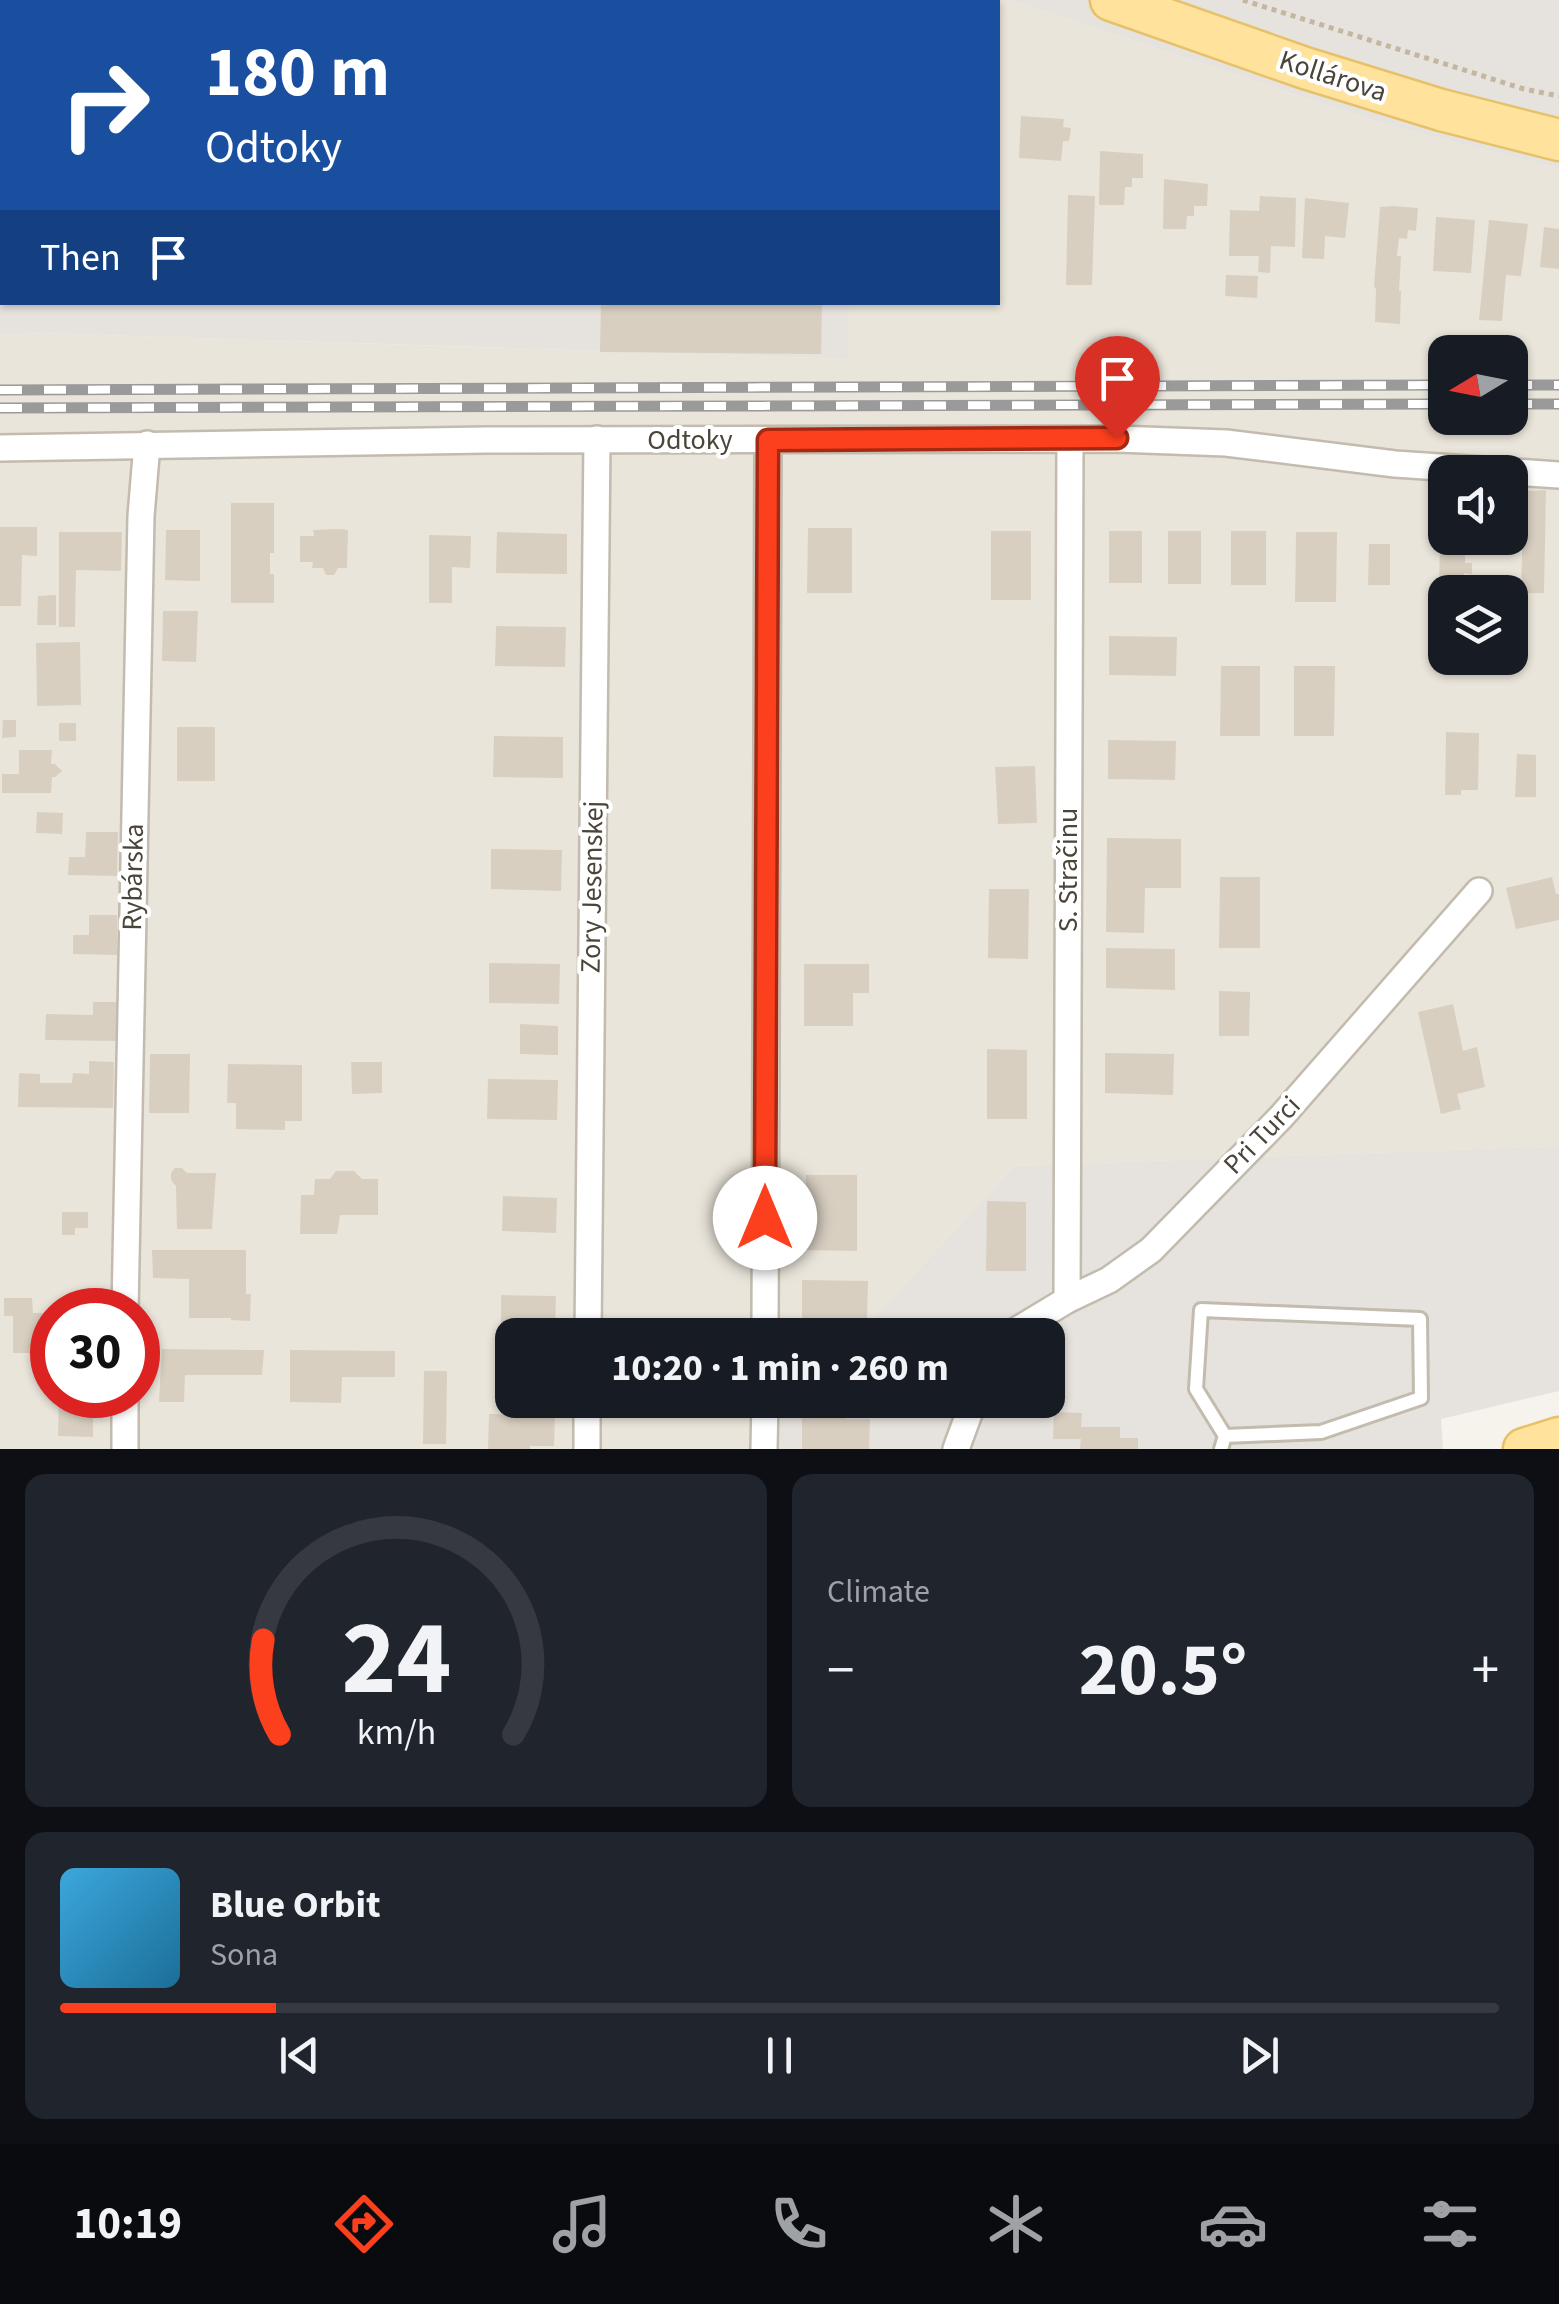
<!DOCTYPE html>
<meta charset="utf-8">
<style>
:root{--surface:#171b24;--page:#20242c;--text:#f1f3f6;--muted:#9ea1a6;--line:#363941;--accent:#fc3f1d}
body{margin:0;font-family:"Source Sans 3",sans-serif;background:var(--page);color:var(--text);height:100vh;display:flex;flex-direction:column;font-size:38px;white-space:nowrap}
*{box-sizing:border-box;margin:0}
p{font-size:32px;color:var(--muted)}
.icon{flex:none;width:55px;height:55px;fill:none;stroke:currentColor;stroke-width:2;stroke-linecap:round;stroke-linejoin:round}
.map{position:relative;height:1449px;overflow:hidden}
.drawer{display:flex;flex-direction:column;gap:25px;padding:25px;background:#0d0f14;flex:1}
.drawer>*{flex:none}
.hud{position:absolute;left:0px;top:0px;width:1000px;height:305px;box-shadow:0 2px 8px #0004;background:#1a4fa0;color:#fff;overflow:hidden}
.needle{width:65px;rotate:260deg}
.buttons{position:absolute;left:1428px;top:335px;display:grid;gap:20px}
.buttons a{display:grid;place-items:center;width:100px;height:100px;border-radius:20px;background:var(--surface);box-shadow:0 2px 8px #0004;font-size:50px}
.speed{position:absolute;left:30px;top:1288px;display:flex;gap:20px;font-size:50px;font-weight:700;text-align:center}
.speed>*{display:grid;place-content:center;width:130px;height:130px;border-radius:50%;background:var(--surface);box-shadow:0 2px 8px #0004;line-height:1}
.speed .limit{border:15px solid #d22;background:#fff;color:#111}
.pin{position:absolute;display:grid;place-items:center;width:85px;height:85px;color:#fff;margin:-102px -42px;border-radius:50% 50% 50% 0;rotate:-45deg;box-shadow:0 0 10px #0007}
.pin .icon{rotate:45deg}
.me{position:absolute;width:110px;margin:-55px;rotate:0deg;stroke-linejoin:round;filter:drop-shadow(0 0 8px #0008)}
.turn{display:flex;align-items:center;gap:35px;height:210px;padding:0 40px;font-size:45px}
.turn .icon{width:130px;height:130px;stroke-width:2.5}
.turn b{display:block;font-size:70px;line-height:85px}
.then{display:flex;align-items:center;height:95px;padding:0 40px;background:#0003;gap:20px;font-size:38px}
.big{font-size:75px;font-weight:700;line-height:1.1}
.drawer .card{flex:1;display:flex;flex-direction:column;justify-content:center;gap:15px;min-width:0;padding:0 35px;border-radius:20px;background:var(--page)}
.drawer .dial{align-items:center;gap:0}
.dial svg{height:260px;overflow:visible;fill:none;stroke:var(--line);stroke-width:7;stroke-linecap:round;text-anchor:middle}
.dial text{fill:var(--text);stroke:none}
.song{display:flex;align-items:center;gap:30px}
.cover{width:120px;height:120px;border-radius:15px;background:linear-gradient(135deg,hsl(200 70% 55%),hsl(200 70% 35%))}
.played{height:10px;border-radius:5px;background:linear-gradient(90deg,var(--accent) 15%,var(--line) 15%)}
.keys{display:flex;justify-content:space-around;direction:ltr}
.heat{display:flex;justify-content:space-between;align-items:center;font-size:55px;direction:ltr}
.drawer .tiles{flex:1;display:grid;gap:25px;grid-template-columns:1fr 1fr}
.card:last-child{grid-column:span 2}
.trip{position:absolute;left:495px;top:1318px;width:570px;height:100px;border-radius:20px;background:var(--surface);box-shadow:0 2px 8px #0004;font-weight:700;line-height:100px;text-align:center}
.dock{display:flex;height:160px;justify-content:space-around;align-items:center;background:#090b0e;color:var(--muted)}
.dock .icon{width:70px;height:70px}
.dock .on{color:var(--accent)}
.dock b{font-size:45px;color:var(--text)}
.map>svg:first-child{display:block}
.residential{fill:#eae5da;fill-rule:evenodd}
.industrial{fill:#e6e2dd}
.building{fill:#d8cfc1}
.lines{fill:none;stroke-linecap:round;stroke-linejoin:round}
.lane-casing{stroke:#c2bbae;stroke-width:18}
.street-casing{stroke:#c2bbae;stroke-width:30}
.primary-casing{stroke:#e6c16a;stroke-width:45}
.path{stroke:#c4b79f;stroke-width:5;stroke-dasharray:5 5;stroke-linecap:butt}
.lane{stroke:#fff;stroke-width:12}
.street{stroke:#fff;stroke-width:25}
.primary{stroke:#ffe39c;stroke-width:40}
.rail-casing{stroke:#9a9a9a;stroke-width:11}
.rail{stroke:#fff;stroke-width:8;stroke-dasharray:22;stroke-linecap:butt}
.route-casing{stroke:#a42913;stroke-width:25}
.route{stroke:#fc3f1d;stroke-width:18}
.labels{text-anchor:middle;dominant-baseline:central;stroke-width:8;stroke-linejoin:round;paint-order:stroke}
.street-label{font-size:28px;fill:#4b4439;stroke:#fff}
</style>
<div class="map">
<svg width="1559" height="1449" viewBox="0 0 1559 1449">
<rect width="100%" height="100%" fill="#f6f3ec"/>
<path class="residential" d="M847,0H1010L1387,125L1559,169V1146L1014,1166L858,1335H512V1400H798L752,1449H0V335L41,333L847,359L849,303L998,302V2H847ZM1445,352H1510V418H1445ZM1445,472H1510V538H1445ZM1445,592H1510V658H1445ZM52,1310H138V1395H52Z"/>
<g class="industrial">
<polygon points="0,0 847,0 847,2 2,2 2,302 849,303 848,359 41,333 0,335"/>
<polygon points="1010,0 1559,0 1559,169 1387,125"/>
<polygon points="1559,1146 1559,1391 1441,1419 1443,1449 752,1449 798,1400 1048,1400 1048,1335 858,1335 1014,1166"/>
</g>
<g class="building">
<polygon points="1021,116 1064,119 1063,127 1071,128 1069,141 1063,141 1061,161 1019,158"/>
<polygon points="1100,151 1143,154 1143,178 1132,178 1132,187 1125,187 1124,205 1099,205"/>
<polygon points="1164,179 1208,184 1207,206 1194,206 1194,216 1187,216 1186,229 1163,229"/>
<polygon points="1068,195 1095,196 1092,285 1066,285"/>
<polygon points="1260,196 1296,198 1295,247 1271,246 1270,273 1258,272 1259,256 1229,256 1230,210 1259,211"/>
<polygon points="1305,198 1349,203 1345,238 1325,236 1324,259 1302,258"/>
<polygon points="1393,206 1418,208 1416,231 1408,230 1407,239 1399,238 1397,256 1401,256 1399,291 1401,291 1400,324 1375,322 1376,288 1374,287 1380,207"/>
<polygon points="1436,217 1475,220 1471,273 1433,271"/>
<polygon points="1489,220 1528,224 1521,276 1506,275 1502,321 1479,320"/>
<polygon points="1544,227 1559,229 1559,269 1540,267"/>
<polygon points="1226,275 1258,276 1257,298 1225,296"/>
<polygon points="601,302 822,302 821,354 600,352"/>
<polygon points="1546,490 1544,593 1521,593 1524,491"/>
<polygon points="231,503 274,503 274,553 270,553 270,574 274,574 274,603 231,603"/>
<polygon points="0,527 37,527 37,556 22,555 21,606 0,606"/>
<polygon points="808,528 852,528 852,593 807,593"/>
<polygon points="340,529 348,530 347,568 338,568 334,575 326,575 323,568 312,568 313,562 300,562 300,536 314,536 313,530"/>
<polygon points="166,530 200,530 200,581 165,580"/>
<rect x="991" y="531" width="40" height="69"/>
<rect x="1109" y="531" width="33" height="52"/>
<rect x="1168" y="531" width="33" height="53"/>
<rect x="1231" y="531" width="35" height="54"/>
<polygon points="59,532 122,532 121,571 76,570 75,627 59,627"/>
<polygon points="497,532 567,534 567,574 496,573"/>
<polygon points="1296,532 1337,532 1336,602 1295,602"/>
<polygon points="429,535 471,536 470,568 452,567 452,603 429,603"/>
<polygon points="1369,544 1390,544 1390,585 1368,585"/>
<polygon points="1440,544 1465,544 1465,563 1472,563 1472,574 1464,573 1463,583 1439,582"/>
<polygon points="56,595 56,625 37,625 38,596"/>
<polygon points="163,611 198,611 196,662 162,661"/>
<polygon points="496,626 566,627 565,667 495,666"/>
<polygon points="1109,636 1177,637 1176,676 1109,675"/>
<polygon points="80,642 81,705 37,706 36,643"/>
<polygon points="1221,666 1260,666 1260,736 1220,736"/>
<polygon points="1294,666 1335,666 1334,736 1294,736"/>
<polygon points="3,720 16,720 16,737 2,738"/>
<rect x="59" y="723" width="17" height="18"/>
<rect x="177" y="727" width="38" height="54"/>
<polygon points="1446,732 1479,733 1478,790 1461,790 1461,795 1445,795"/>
<polygon points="494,736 563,737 563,778 493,777"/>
<polygon points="1108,740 1176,741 1175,780 1108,779"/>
<polygon points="19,750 52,750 51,764 55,764 62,771 55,777 52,777 51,793 2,793 2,774 19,774"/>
<polygon points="1517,754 1536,755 1536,797 1515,797"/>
<polygon points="1035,766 1037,823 998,824 995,767"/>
<polygon points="37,812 63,813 62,834 36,833"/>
<polygon points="86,832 118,832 117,876 68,875 69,857 85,857"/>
<polygon points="1107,838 1181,839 1181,888 1145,888 1144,933 1106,932"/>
<polygon points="491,849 562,850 561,891 491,889"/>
<polygon points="1220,877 1260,877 1260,948 1219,948"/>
<polygon points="1552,877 1556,894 1559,894 1559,920 1516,929 1506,888"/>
<polygon points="989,889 1029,889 1028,959 988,958"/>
<polygon points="89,915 117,915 117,955 73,954 73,935 89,935"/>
<polygon points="1106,948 1175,949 1175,990 1106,988"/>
<polygon points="489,963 560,964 559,1004 489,1003"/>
<polygon points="804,964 869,964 869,993 853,993 853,1026 804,1026"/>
<polygon points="1219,991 1250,992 1249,1036 1219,1036"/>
<polygon points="93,1002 119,1002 118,1041 45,1040 46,1014 93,1015"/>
<polygon points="1453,1004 1463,1051 1477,1047 1485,1087 1457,1094 1461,1109 1441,1114 1418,1012"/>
<polygon points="520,1024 558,1026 558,1055 520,1054"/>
<polygon points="987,1049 1027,1050 1027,1119 987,1119"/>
<polygon points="1105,1053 1174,1054 1173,1095 1105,1093"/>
<polygon points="150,1054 190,1054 189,1113 149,1113"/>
<polygon points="89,1061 114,1062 113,1108 18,1107 19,1073 40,1074 40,1083 72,1083 73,1073 89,1074"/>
<polygon points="351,1062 382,1062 382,1093 352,1094"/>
<polygon points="228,1064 302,1065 302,1121 285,1121 285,1130 236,1129 236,1103 227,1103"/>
<polygon points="488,1079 558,1080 557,1120 487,1119"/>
<polygon points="175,1168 182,1168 187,1173 216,1173 212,1229 177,1229 176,1186 171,1180 171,1173"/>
<polygon points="336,1171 354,1171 362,1179 378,1179 378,1215 340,1215 337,1234 300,1234 301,1195 314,1195 315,1179 330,1179"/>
<polygon points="806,1175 857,1175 857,1251 805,1250"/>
<polygon points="503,1196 557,1198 556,1233 502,1231"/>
<polygon points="987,1201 1026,1202 1026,1271 986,1271"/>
<polygon points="62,1212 88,1212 88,1228 75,1228 75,1235 62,1235"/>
<polygon points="152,1250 246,1250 246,1294 251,1294 250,1321 231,1320 231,1318 189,1318 189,1279 153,1278"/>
<polygon points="802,1280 868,1281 867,1320 842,1320 842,1335 802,1335"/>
<polygon points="501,1295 556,1296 555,1331 501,1330"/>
<polygon points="4,1298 32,1298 33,1313 52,1313 52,1353 13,1353 13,1316 4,1316"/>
<polygon points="162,1349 264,1350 262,1375 185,1375 184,1402 159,1402"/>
<polygon points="290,1350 395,1351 395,1377 342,1377 341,1403 290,1402"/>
<polygon points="424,1371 447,1371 446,1444 423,1444"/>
<polygon points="59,1395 86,1395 86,1405 93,1405 93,1437 58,1436"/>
<polygon points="802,1400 846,1400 846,1419 870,1419 869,1449 802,1449"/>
<polygon points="1054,1412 1082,1413 1081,1427 1120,1427 1120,1438 1138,1438 1138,1449 1080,1449 1081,1439 1053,1439"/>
<polygon points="489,1414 555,1415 554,1446 530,1446 530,1449 488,1449"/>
</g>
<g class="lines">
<defs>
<g id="lane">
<polyline points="9,2 9,0"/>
<polyline points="272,2 272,0"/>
<polyline points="0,81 2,59"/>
<polyline points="1221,1449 1225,1436 1196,1389 1201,1310 1420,1319 1421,1398 1321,1432 1225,1436"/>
</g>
<g id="street">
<polyline points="0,448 487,440 1117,439 1226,443 1395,464 1559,475"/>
<polyline points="1067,1300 1070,440"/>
<polyline points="125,1310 141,516 147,444"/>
<polyline points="588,1335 597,439"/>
<polyline points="765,1335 768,440"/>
<polyline points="1009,1335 1067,1300 1109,1280 1151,1250 1281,1117 1479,891"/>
<polyline points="125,1449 125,1395"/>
<polyline points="587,1449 587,1400"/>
<polyline points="764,1449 765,1400"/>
<polyline points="956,1449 974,1400"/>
</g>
<g id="primary">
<polyline points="1111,0 1305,68 1441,110 1559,140"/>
<polyline points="1524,1449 1559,1438"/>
</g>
</defs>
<use href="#lane" class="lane-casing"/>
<use href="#street" class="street-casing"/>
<use href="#primary" class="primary-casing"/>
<polyline class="path" points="1243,0 1524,89 1559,96"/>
<use href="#lane" class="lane"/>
<use href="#street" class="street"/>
<use href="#primary" class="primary"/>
<defs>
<g id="rail">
<polyline points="1510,385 1559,385"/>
<polyline points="0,390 1445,385"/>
<polyline points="1510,404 1559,404"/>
<polyline points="0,408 1445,404"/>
</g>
</defs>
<use href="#rail" class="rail-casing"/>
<use href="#rail" class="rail"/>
</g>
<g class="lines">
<defs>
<polyline id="route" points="765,1218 768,440 1117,438"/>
</defs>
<use href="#route" class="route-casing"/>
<use href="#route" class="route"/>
</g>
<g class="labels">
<g class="street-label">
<text transform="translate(1333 76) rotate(18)">Kollárova</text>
<text x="690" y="440">Odtoky</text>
<text transform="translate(1068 870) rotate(-90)">S. Stračinu</text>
<text transform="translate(133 877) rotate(-89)">Rybárska</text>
<text transform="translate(592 887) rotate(-89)">Zory Jesenskej</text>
<text transform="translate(1262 1135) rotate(-46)">Pri Turci</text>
</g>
</g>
</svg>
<div class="buttons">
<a><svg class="needle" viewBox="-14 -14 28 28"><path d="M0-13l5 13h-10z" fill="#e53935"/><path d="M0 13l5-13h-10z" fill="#9ea1a6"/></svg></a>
<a><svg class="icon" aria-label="sound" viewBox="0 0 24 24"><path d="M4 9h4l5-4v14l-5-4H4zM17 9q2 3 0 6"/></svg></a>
<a><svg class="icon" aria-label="layers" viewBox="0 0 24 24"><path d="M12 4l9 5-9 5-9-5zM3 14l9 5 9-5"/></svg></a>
</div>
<div class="speed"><div class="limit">30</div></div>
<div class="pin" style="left:1117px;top:438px;background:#d93025"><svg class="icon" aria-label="arrive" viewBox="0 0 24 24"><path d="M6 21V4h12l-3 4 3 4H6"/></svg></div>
<svg class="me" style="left:765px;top:1218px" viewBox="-20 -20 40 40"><circle r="19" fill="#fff"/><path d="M0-13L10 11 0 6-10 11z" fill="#fc3f1d"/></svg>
<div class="trip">10:20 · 1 min · 260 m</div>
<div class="hud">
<div class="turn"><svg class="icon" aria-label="right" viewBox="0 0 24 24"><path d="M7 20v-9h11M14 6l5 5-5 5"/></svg><div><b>180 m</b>Odtoky</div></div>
<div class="then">Then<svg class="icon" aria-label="arrive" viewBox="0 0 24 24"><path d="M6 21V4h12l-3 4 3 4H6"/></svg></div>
</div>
</div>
<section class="drawer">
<div class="tiles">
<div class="card dial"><svg viewBox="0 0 100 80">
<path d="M14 69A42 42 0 1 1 86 69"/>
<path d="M14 69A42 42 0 0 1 9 40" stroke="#fc3f1d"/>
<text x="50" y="56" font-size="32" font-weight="700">24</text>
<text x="50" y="72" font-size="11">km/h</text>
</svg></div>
<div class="card"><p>Climate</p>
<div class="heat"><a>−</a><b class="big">20.5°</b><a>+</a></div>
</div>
<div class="card">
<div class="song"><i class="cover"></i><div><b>Blue Orbit</b><p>Sona</p></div></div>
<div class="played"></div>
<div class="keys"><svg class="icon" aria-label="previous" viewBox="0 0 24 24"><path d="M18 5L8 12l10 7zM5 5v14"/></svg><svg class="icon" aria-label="pause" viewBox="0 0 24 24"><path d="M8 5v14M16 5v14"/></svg><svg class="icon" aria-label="next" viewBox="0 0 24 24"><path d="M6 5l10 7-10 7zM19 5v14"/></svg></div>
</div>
</div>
</section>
<nav class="dock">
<b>10:19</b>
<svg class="icon on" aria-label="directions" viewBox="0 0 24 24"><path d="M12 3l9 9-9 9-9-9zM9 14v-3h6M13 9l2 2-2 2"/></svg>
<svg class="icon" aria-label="music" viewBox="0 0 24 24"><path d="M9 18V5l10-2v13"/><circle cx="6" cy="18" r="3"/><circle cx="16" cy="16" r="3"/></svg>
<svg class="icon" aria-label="phone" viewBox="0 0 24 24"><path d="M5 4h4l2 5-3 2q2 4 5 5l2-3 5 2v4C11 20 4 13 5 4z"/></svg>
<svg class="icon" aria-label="climate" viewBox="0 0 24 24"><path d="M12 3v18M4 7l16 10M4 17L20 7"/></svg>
<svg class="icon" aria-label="car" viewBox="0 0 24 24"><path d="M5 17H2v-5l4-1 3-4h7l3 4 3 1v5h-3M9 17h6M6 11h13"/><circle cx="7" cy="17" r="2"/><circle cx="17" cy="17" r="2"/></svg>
<svg class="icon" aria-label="filters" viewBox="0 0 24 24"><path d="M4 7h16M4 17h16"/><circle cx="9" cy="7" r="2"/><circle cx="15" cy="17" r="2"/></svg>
</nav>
